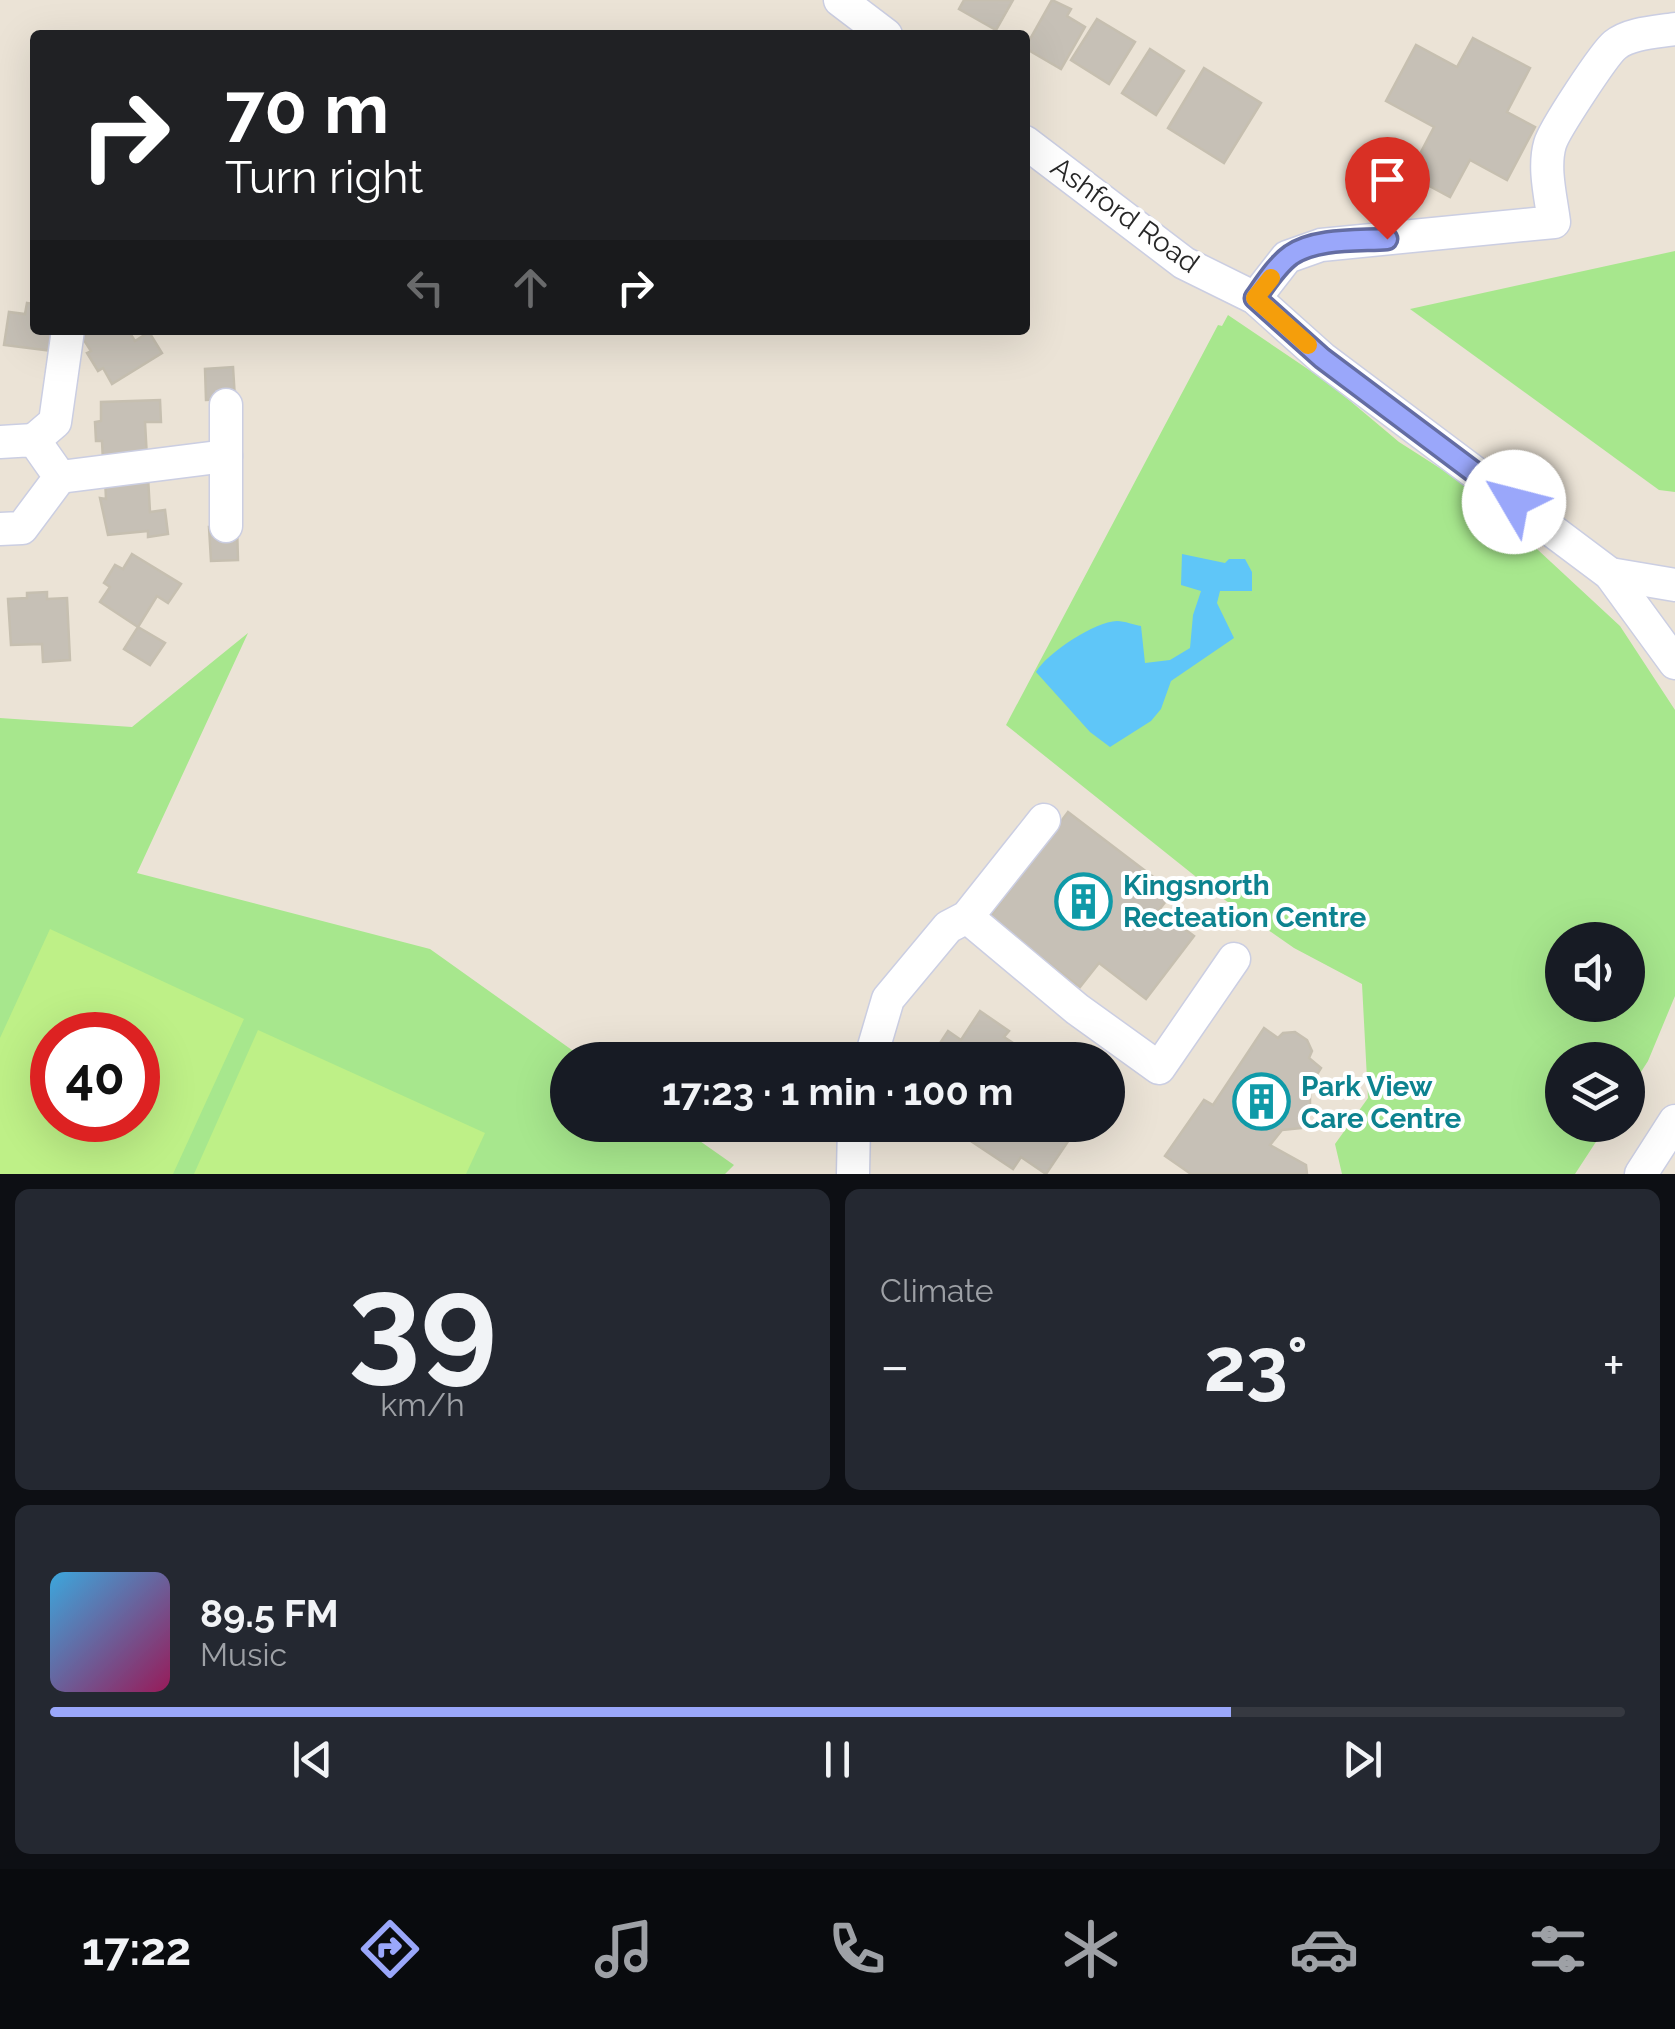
<!DOCTYPE html>
<meta charset="utf-8">
<style>
:root{--surface:#171b24;--page:#242831;--text:#f1f3f6;--muted:#9ea1a6;--line:#363941;--accent:#9aa7fa}
body{margin:0;font-family:Raleway,sans-serif;background:var(--page);color:var(--text);height:100vh;display:flex;flex-direction:column;font-size:38px;white-space:nowrap}
*{box-sizing:border-box;margin:0}
p{font-size:32px;color:var(--muted)}
.icon{flex:none;width:55px;height:55px;fill:none;stroke:currentColor;stroke-width:2;stroke-linecap:round;stroke-linejoin:round}
.map{position:relative;height:1174px;overflow:hidden}
.details{display:flex;flex-direction:column;gap:15px;padding:15px;background:#0d0f14;flex:1}
.details>*{flex:none}
.guide{position:absolute;left:30px;top:30px;width:1000px;height:305px;border-radius:10px;box-shadow:0 10px 40px #0002;background:#202124;color:#fff;overflow:hidden}
.tools{position:absolute;left:1545px;top:922px;display:grid;gap:20px}
.tools a{display:grid;place-items:center;width:100px;height:100px;border-radius:50%;background:var(--surface);box-shadow:0 10px 40px #0002;font-size:50px}
.speed{position:absolute;left:30px;top:1012px;display:flex;gap:20px;font-size:50px;font-weight:700;text-align:center}
.speed>*{display:grid;place-content:center;width:130px;height:130px;border-radius:50%;background:var(--surface);box-shadow:0 10px 40px #0002;line-height:1}
.speed .limit{border:15px solid #d22;background:#fff;color:#111}
.pin{position:absolute;display:grid;place-items:center;width:85px;height:85px;color:#fff;margin:-102px -42px;border-radius:50% 50% 50% 0;rotate:-45deg;box-shadow:0 0 10px #0007}
.pin .icon{rotate:45deg}
.me{position:absolute;width:110px;margin:-55px;rotate:307deg;stroke-linejoin:round;filter:drop-shadow(0 0 8px #0008)}
.turn{display:flex;align-items:center;gap:35px;height:210px;padding:0 30px;font-size:45px}
.turn .icon{width:130px;height:130px;stroke-width:2.5}
.turn b{display:block;font-size:70px;line-height:85px}
.lanes{display:flex;align-items:center;height:95px;padding:0 30px;background:#0003;justify-content:center;gap:50px;direction:ltr}
.lanes .off{opacity:.35}
.big{font-size:75px;font-weight:700;line-height:1.1}
.details .widget{flex:1;display:flex;flex-direction:column;justify-content:center;gap:15px;min-width:0;padding:0 35px;border-radius:15px;background:var(--page)}
.details .dial{align-items:center;gap:0}
.dial b{font-size:130px;line-height:1}
.song{display:flex;align-items:center;gap:30px}
.cover{width:120px;height:120px;border-radius:15px;background:linear-gradient(135deg,hsl(200 70% 55%),hsl(330 70% 35%))}
.played{height:10px;border-radius:5px;background:linear-gradient(90deg,var(--accent) 75%,var(--line) 75%)}
.keys{display:flex;justify-content:space-around;direction:ltr}
.heat{display:flex;justify-content:space-between;align-items:center;font-size:55px;direction:ltr}
.details .tiles{flex:1;display:grid;gap:15px;grid-template-columns:1fr 1fr}
.widget:last-child{grid-column:span 2}
.trip{position:absolute;left:550px;top:1042px;width:575px;height:100px;border-radius:50px;background:var(--surface);box-shadow:0 10px 40px #0002;font-weight:700;line-height:100px;text-align:center}
.tabs{display:flex;height:160px;justify-content:space-around;align-items:center;background:#090b0e;color:var(--muted)}
.tabs .icon{width:70px;height:70px}
.tabs .active{color:var(--accent)}
.tabs b{font-size:45px;color:var(--text)}
.map>svg:first-child{display:block}
.green{fill:#a7e78d;fill-rule:evenodd}
.pitch{fill:#bef087;fill-rule:evenodd}
.water{fill:#5fc6f8}
.building{fill:#c6c0b6;stroke:#c6bfb0;stroke-width:2.5}
.lines{fill:none;stroke-linecap:round;stroke-linejoin:round}
.minor-casing{stroke:#cbcee2;stroke-width:35}
.minor{stroke:#fff;stroke-width:32}
.route-casing{stroke:#646da2;stroke-width:25}
.route{stroke:#9aa7fa;stroke-width:18}
.slow{stroke:#f59e0b;stroke-width:18}
.labels{text-anchor:middle;dominant-baseline:central;stroke-width:8;stroke-linejoin:round;paint-order:stroke}
.street-label{font-size:28px;fill:#272727;stroke:#fff}
.culture-label{font-size:28px;font-weight:bold;fill:#0d838f;stroke:#fff;text-anchor:start}
</style>
<div class="map">
<svg width="1675" height="1174" viewBox="0 0 1675 1174">
<rect width="100%" height="100%" fill="#ebe3d6"/>
<g class="green">
<polygon points="1675,251 1675,492 1659,490 1410,309"/>
<path d="M1228,315L1330,384L1399,442L1471,488L1620,626L1675,710V996L1648,1061L1628,1092V1060H1562V1125H1607L1575,1174H1342L1335,1144L1368,1098L1362,984L1294,948L1225,900L1006,725L1218,325L1222,326ZM1562,940H1628V1005H1562Z"/>
<path d="M248,633L137,873L430,949L586,1060H568V1125H677L734,1165L725,1174H0V718L132,727ZM52,1035H138V1120H52Z"/>
</g>
<g class="pitch">
<path d="M50,929L244,1019L173,1174H0V1038ZM52,1035H138V1120H52Z"/>
<polygon points="258,1030 485,1133 466,1174 194,1174"/>
</g>
<path class="water" d="M1182,554L1225,563L1229,559H1245L1252,572V591H1220L1217,603L1234,638L1171,681L1161,709L1151,721L1110,747L1090,732L1036,672C1046,654 1095,621 1117,621C1125,621 1134,625 1141,626L1145,663L1170,660L1190,648L1193,615L1201,591L1181,585Z"/>
<g class="building">
<polygon points="964,0 1013,0 996,30 959,9"/>
<polygon points="1052,0 1071,9 1067,16 1085,27 1061,69 1025,48"/>
<polygon points="1097,19 1135,42 1109,84 1071,60"/>
<polygon points="1473,38 1530,68 1507,112 1535,127 1507,180 1470,160 1450,197 1409,175 1434,127 1386,101 1416,45 1457,67"/>
<polygon points="1150,49 1184,71 1156,115 1122,93"/>
<polygon points="1204,68 1261,103 1224,163 1168,128"/>
<polygon points="27,303 35,304 35,330 55,330 53,351 4,345 9,312 25,314"/>
<polygon points="92,330 128,330 135,341 149,332 162,353 112,384 103,368 98,371 87,353 91,351 82,337"/>
<polygon points="233,367 235,399 206,400 205,369"/>
<polygon points="160,400 161,422 145,422 147,458 103,461 102,441 96,441 95,422 101,421 101,402"/>
<polygon points="148,477 150,512 165,510 168,534 148,537 148,531 108,535 100,498 106,499 105,478"/>
<polygon points="237,526 238,560 211,561 209,527"/>
<polygon points="132,554 181,584 168,603 157,596 138,627 100,602 110,587 104,583 115,565 123,569"/>
<polygon points="47,592 47,599 67,598 70,660 43,662 42,644 11,645 8,599 27,598 27,593"/>
<polygon points="138,627 165,643 150,665 124,649"/>
<polygon points="1068,812 1173,892 1159,910 1194,936 1146,999 1099,963 1080,987 989,918"/>
<polygon points="980,1011 1009,1031 1004,1037 1037,1059 1044,1048 1061,1060 929,1060 948,1031 961,1040"/>
<polygon points="1264,1028 1278,1038 1283,1033 1295,1032 1307,1040 1312,1051 1309,1058 1321,1068 1306,1092 1310,1095 1310,1112 1301,1128 1282,1130 1270,1145 1306,1165 1307,1174 1191,1174 1165,1156 1204,1100 1213,1105"/>
<polygon points="968,1125 1079,1125 1046,1174 1021,1157 1013,1169 971,1141 977,1131"/>
</g>
<g class="lines">
<defs>
<g id="minor">
<polyline points="840,0 886,35"/>
<polyline points="1025,142 1184,263 1255,298 1322,358 1610,574 1675,663"/>
<path d="M1255,298L1287,257L1321,245L1554,222C1551,198 1543,168 1550,144C1554,130 1604,54 1615,45C1630,33 1657,32 1675,29"/>
<polyline points="226,405 226,526"/>
<polyline points="34,440 55,422 68,330"/>
<polyline points="0,442 34,440 60,477 22,528 0,529"/>
<polyline points="60,477 226,456"/>
<polyline points="1610,574 1675,585"/>
<polyline points="967,917 1077,1009 1159,1068 1234,959"/>
<polyline points="870,1060 888,999 948,927 967,917 1044,820"/>
<polyline points="853,1174 854,1125"/>
<polyline points="1641,1174 1675,1121"/>
</g>
</defs>
<use href="#minor" class="minor-casing"/>
<use href="#minor" class="minor"/>
</g>
<g class="lines">
<defs>
<path id="route" d="M1387,239C1358,241 1316,238 1291,255C1277,265 1265,284 1255,298L1322,358L1514,502"/>
</defs>
<use href="#route" class="route-casing"/>
<use href="#route" class="route"/>
<polyline class="slow" points="1271,278 1255,298 1308,345"/>
</g>
<defs>
<symbol id="building-ring" viewBox="-11 -11 22 22"><circle r="9.5" fill="#fff" stroke="#0f9aa8" stroke-width="1.5"/><path d="M-4-6H4V6H1V3H-1V6H-4ZM-2.5-4.3h1.7v1.8h-1.7ZM.8-4.3h1.7v1.8H.8ZM-2.5-1h1.7V.8h-1.7ZM.8-1h1.7V.8H.8Z" fill="#0f9aa8"/></symbol>
</defs>
<g fill-rule="evenodd">
<use href="#building-ring" x="1052" y="870" width="63" height="63"/>
<use href="#building-ring" x="1230" y="1070" width="63" height="63"/>
</g>
<g class="labels">
<g class="street-label">
<text transform="translate(1125 215) rotate(36)">Ashford Road</text>
</g>
<g class="culture-label">
<text x="1123" y="885">Kingsnorth<tspan x="1123" dy="32">Recteation Centre</tspan></text>
<text x="1301" y="1086">Park View<tspan x="1301" dy="32">Care Centre</tspan></text>
</g>
</g>
</svg>
<div class="tools">
<a><svg class="icon" aria-label="sound" viewBox="0 0 24 24"><path d="M4 9h4l5-4v14l-5-4H4zM17 9q2 3 0 6"/></svg></a>
<a><svg class="icon" aria-label="layers" viewBox="0 0 24 24"><path d="M12 4l9 5-9 5-9-5zM3 14l9 5 9-5"/></svg></a>
</div>
<div class="speed"><div class="limit">40</div></div>
<div class="pin" style="left:1387px;top:239px;background:#d93025"><svg class="icon" aria-label="arrive" viewBox="0 0 24 24"><path d="M6 21V4h12l-3 4 3 4H6"/></svg></div>
<svg class="me" style="left:1514px;top:502px" viewBox="-20 -20 40 40"><circle r="19" fill="#fff"/><path d="M0-13L10 11 0 6-10 11z" fill="#9aa7fa"/></svg>
<div class="trip">17:23 · 1 min · 100 m</div>
<div class="guide">
<div class="turn"><svg class="icon" aria-label="right" viewBox="0 0 24 24"><path d="M7 20v-9h11M14 6l5 5-5 5"/></svg><div><b>70 m</b>Turn right</div></div>
<div class="lanes"><svg class="icon off" aria-label="left" viewBox="0 0 24 24"><path d="M17 20v-9H6M10 6l-5 5 5 5"/></svg><svg class="icon off" aria-label="ahead" viewBox="0 0 24 24"><path d="M12 20V5M6 11l6-6 6 6"/></svg><svg class="icon" aria-label="right" viewBox="0 0 24 24"><path d="M7 20v-9h11M14 6l5 5-5 5"/></svg></div>
</div>
</div>
<section class="details">
<div class="tiles">
<div class="widget dial"><b>39</b><p>km/h</p></div>
<div class="widget"><p>Climate</p>
<div class="heat"><a>−</a><b class="big">23°</b><a>+</a></div>
</div>
<div class="widget">
<div class="song"><i class="cover"></i><div><b>89.5 FM</b><p>Music</p></div></div>
<div class="played"></div>
<div class="keys"><svg class="icon" aria-label="previous" viewBox="0 0 24 24"><path d="M18 5L8 12l10 7zM5 5v14"/></svg><svg class="icon" aria-label="pause" viewBox="0 0 24 24"><path d="M8 5v14M16 5v14"/></svg><svg class="icon" aria-label="next" viewBox="0 0 24 24"><path d="M6 5l10 7-10 7zM19 5v14"/></svg></div>
</div>
</div>
</section>
<nav class="tabs">
<b>17:22</b>
<svg class="icon active" aria-label="directions" viewBox="0 0 24 24"><path d="M12 3l9 9-9 9-9-9zM9 14v-3h6M13 9l2 2-2 2"/></svg>
<svg class="icon" aria-label="music" viewBox="0 0 24 24"><path d="M9 18V5l10-2v13"/><circle cx="6" cy="18" r="3"/><circle cx="16" cy="16" r="3"/></svg>
<svg class="icon" aria-label="phone" viewBox="0 0 24 24"><path d="M5 4h4l2 5-3 2q2 4 5 5l2-3 5 2v4C11 20 4 13 5 4z"/></svg>
<svg class="icon" aria-label="climate" viewBox="0 0 24 24"><path d="M12 3v18M4 7l16 10M4 17L20 7"/></svg>
<svg class="icon" aria-label="car" viewBox="0 0 24 24"><path d="M5 17H2v-5l4-1 3-4h7l3 4 3 1v5h-3M9 17h6M6 11h13"/><circle cx="7" cy="17" r="2"/><circle cx="17" cy="17" r="2"/></svg>
<svg class="icon" aria-label="filters" viewBox="0 0 24 24"><path d="M4 7h16M4 17h16"/><circle cx="9" cy="7" r="2"/><circle cx="15" cy="17" r="2"/></svg>
</nav>
